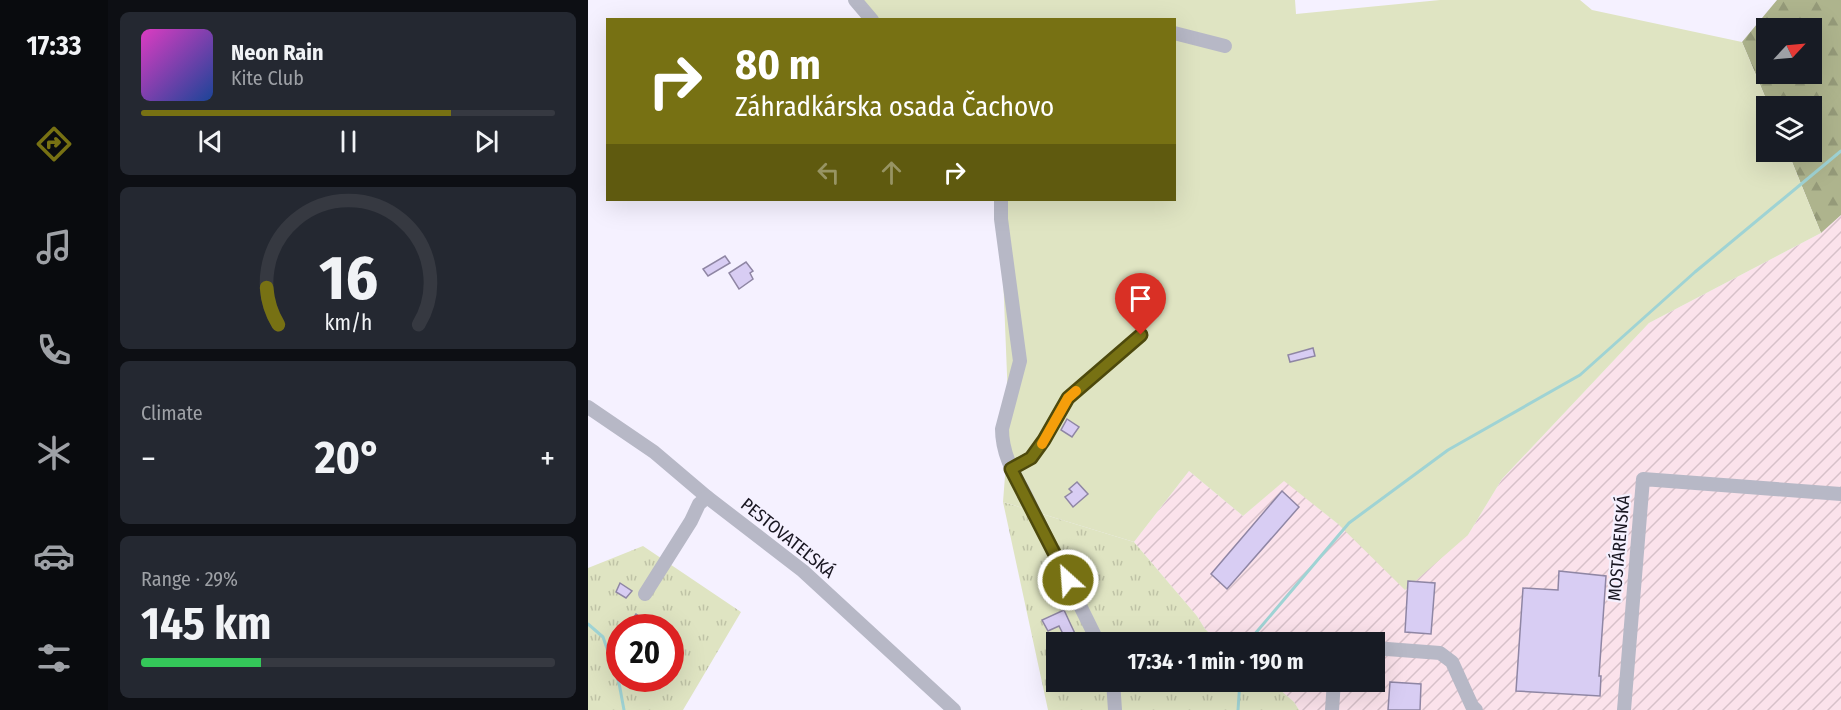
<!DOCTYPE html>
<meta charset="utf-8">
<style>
:root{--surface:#171b24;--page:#242831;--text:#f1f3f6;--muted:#9ea1a6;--line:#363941;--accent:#777113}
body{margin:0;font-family:"Fira Sans Condensed",sans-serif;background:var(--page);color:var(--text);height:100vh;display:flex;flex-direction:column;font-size:22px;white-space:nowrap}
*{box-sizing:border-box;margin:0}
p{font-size:20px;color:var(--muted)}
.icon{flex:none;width:33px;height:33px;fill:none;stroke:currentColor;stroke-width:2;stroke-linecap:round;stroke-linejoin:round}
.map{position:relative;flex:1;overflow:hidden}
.details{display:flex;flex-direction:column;gap:12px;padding:12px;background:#0d0f14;width:480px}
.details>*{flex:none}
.banner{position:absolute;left:18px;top:18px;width:570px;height:183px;border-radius:0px;box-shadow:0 6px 24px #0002;background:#777113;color:#fff;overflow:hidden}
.needle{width:39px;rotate:64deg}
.fabs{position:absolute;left:1168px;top:18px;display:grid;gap:12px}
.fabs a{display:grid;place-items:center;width:66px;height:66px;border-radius:0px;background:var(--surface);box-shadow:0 6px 24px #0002;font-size:30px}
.speed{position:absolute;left:18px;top:614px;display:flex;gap:12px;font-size:30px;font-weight:700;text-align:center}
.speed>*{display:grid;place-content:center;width:78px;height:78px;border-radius:50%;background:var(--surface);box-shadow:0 6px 24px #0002;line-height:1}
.speed .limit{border:9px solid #d22;background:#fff;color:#111}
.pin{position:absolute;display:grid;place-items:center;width:51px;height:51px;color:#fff;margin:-62px -26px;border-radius:50% 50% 50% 0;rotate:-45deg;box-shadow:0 0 6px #0007}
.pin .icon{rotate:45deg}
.me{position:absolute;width:66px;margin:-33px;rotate:334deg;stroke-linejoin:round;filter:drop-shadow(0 0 4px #0008)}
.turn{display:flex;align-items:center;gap:21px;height:126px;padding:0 30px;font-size:27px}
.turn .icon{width:78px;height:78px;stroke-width:2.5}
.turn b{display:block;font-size:42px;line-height:51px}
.lanes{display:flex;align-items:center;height:57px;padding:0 30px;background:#0003;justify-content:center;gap:30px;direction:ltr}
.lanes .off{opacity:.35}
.big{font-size:45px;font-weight:700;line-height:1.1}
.details .widget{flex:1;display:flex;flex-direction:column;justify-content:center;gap:9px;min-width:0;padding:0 21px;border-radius:9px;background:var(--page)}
.details .dial{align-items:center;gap:0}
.dial svg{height:156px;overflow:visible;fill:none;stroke:var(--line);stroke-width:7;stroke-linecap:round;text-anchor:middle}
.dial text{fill:var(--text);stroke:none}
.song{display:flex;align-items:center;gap:18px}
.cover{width:72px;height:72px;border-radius:9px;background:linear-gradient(135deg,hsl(310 70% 55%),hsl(220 70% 35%))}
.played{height:6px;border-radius:3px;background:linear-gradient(90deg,var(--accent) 75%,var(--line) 75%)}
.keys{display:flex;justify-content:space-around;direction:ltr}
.heat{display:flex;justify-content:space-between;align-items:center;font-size:33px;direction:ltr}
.charge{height:9px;border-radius:4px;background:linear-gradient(90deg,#34c759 29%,var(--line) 0)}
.trip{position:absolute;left:458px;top:632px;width:339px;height:60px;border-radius:0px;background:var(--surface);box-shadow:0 6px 24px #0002;font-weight:700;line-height:60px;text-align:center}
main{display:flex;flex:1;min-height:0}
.tab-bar{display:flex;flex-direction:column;width:108px;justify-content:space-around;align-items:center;background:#090b0e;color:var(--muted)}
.tab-bar .icon{width:42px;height:42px}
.tab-bar .on{color:var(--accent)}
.tab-bar b{font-size:27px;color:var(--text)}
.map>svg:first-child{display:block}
.industrial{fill:url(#industrial-furrows)}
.grass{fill:url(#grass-tufts);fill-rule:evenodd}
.forest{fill:url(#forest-firs);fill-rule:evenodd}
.garden{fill:#dfe4c2}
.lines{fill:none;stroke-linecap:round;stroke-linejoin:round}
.stream{stroke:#9fd3d4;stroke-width:3}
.building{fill:#d8cdf3;stroke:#8f86a4;stroke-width:1.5}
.minor{stroke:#b7b8c6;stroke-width:14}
.route-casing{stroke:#4d490c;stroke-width:15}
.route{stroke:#777113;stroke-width:10}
.slow{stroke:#f59e0b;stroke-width:10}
.labels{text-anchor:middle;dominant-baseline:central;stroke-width:4.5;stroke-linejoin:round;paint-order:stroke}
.street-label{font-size:18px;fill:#191621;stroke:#f5f1ff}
</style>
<main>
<nav class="tab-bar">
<b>17:33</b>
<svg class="icon on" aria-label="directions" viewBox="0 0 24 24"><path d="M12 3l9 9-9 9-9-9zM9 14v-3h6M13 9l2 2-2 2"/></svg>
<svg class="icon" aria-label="music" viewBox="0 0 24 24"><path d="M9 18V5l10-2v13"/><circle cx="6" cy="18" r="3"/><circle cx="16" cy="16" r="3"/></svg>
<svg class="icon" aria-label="phone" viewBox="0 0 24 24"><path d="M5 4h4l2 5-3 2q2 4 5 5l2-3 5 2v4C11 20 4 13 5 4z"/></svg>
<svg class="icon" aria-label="climate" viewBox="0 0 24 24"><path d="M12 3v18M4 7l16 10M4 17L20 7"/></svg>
<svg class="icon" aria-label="car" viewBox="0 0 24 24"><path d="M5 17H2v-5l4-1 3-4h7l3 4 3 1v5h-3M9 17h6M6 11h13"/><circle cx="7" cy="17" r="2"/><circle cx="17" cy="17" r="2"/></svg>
<svg class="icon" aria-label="filters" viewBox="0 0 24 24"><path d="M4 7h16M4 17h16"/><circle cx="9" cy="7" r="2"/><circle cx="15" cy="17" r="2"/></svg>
</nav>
<section class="details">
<div class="widget">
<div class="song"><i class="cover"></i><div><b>Neon Rain</b><p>Kite Club</p></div></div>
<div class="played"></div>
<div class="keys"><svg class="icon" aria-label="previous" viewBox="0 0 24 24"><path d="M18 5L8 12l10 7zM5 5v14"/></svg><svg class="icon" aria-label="pause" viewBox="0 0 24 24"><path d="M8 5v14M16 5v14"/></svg><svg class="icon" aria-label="next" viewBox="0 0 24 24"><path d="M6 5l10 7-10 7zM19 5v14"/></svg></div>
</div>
<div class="widget dial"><svg viewBox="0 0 100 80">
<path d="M14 69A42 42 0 1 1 86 69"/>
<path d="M14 69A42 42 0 0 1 8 50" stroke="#777113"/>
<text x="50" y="56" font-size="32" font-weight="700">16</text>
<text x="50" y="72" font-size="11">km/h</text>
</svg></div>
<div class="widget"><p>Climate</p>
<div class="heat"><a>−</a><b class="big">20°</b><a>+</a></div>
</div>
<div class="widget"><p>Range · 29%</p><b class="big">145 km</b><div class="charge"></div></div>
</section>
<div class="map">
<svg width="1253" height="710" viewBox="0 0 1253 710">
<defs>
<pattern id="industrial-furrows" width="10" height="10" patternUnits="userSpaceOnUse" patternTransform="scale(1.5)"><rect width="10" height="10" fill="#fbe2eb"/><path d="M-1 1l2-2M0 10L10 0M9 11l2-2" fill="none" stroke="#d7c1c9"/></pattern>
<pattern id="grass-tufts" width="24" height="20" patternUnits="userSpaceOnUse" patternTransform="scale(1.5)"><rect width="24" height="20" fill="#dfe4c2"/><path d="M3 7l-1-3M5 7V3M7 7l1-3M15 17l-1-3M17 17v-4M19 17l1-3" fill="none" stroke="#bfc3a6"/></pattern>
<pattern id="forest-firs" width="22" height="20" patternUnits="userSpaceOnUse" patternTransform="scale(1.5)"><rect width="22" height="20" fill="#aeb48d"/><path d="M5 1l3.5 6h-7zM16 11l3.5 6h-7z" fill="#959a79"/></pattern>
</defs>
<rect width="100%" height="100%" fill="#f5f1ff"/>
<polygon class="industrial" points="1253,215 1253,710 711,710 706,702 682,681 786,681 786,642 631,642 617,629 609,616 546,542 601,471 655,516 696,480 750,524 880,535 914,479 1061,323 1233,233"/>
<g class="grass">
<polygon points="415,502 546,542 609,616 617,629 631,642 468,642 468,681 682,681 706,702 711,710 460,710"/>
<path d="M55,546L153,612L95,710H0V568ZM32,627H82V678H32Z"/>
</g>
<path class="forest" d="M1189,0H1253V215L1233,233L1200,152H1224V106H1181L1154,42ZM1179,28H1224V74H1179Z"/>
<polygon class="garden" points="268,0 707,0 708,14 852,0 992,0 1004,10 1154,42 1181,106 1179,106 1179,152 1200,152 1233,233 1061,323 914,479 880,535 817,590 750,524 696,481 655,516 601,471 546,542 415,502 421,424 412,200 586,200 586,20 276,19"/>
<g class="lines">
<g class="stream">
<polyline points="0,624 15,637 31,683 36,710"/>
<polyline points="660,642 761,523 860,450 992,375 1107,272 1253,151"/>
<polyline points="650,710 652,681"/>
</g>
</g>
<g class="building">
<polygon points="137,256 142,263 120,276 115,269"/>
<polygon points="158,262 165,271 162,273 165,279 151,289 141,273"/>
<polygon points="725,348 727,356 702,362 700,355"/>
<polygon points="479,419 491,427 484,437 473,430"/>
<polygon points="489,482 500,494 485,507 477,497 484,492 481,489"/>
<polygon points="694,491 711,507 639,589 623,574"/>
<polygon points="971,571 1018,576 1011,676 1013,676 1012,696 928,691 935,588 970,590"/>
<polygon points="820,581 847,583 843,634 817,632"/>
<polygon points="32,583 44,591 38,598 28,592"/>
<polygon points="476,610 482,623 491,642 479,642 471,626 460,631 454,620"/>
<polygon points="48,614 67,627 39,627"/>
<polygon points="802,682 833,684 832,710 800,710"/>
</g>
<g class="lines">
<g class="minor">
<polyline points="267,0 284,20"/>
<polyline points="586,33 637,46"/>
<path d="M413,200V219L432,361L414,429C414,452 424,471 435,490L510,642"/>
<polyline points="0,407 66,452 119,497 215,571 366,710"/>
<polyline points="423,469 443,458 456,440 480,398 553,335"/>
<polyline points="57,594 103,521 111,504 119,497"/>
<polyline points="786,648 852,653 864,662 884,706 888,710"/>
<polyline points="525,681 527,710"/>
<polyline points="744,710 746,681"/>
<polyline points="1036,710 1055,479 1253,494"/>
</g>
</g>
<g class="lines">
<defs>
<polyline id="route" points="480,580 423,469 443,458 456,440 480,398 553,335"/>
</defs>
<use href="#route" class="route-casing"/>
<use href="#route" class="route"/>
<polyline class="slow" points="454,444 480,398 488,391"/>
</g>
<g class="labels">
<g class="street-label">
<text transform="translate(200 538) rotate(39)">PESTOVATEĽSKÁ</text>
<text transform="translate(1031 548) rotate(-85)">MOSTÁRENSKÁ</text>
</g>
</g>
</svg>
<div class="fabs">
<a><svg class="needle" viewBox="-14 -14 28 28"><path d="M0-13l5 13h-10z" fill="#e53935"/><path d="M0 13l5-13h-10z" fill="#9ea1a6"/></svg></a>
<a><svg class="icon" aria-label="layers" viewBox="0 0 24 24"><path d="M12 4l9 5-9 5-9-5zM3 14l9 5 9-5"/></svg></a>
</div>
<div class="speed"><div class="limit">20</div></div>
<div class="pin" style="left:553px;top:335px;background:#d93025"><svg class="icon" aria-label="arrive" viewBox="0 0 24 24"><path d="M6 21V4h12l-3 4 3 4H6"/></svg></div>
<svg class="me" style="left:480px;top:580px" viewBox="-20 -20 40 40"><circle r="17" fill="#777113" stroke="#fff" stroke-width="3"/><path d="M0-11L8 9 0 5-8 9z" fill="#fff"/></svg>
<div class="trip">17:34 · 1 min · 190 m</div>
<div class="banner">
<div class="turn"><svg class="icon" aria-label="right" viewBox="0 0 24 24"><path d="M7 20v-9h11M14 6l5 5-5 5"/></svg><div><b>80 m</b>Záhradkárska osada Čachovo</div></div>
<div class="lanes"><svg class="icon off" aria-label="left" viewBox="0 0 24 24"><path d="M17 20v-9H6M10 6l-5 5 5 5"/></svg><svg class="icon off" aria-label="ahead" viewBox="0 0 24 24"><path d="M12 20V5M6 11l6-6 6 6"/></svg><svg class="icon" aria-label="right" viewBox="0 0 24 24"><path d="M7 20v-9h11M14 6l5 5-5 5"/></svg></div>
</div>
</div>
</main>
